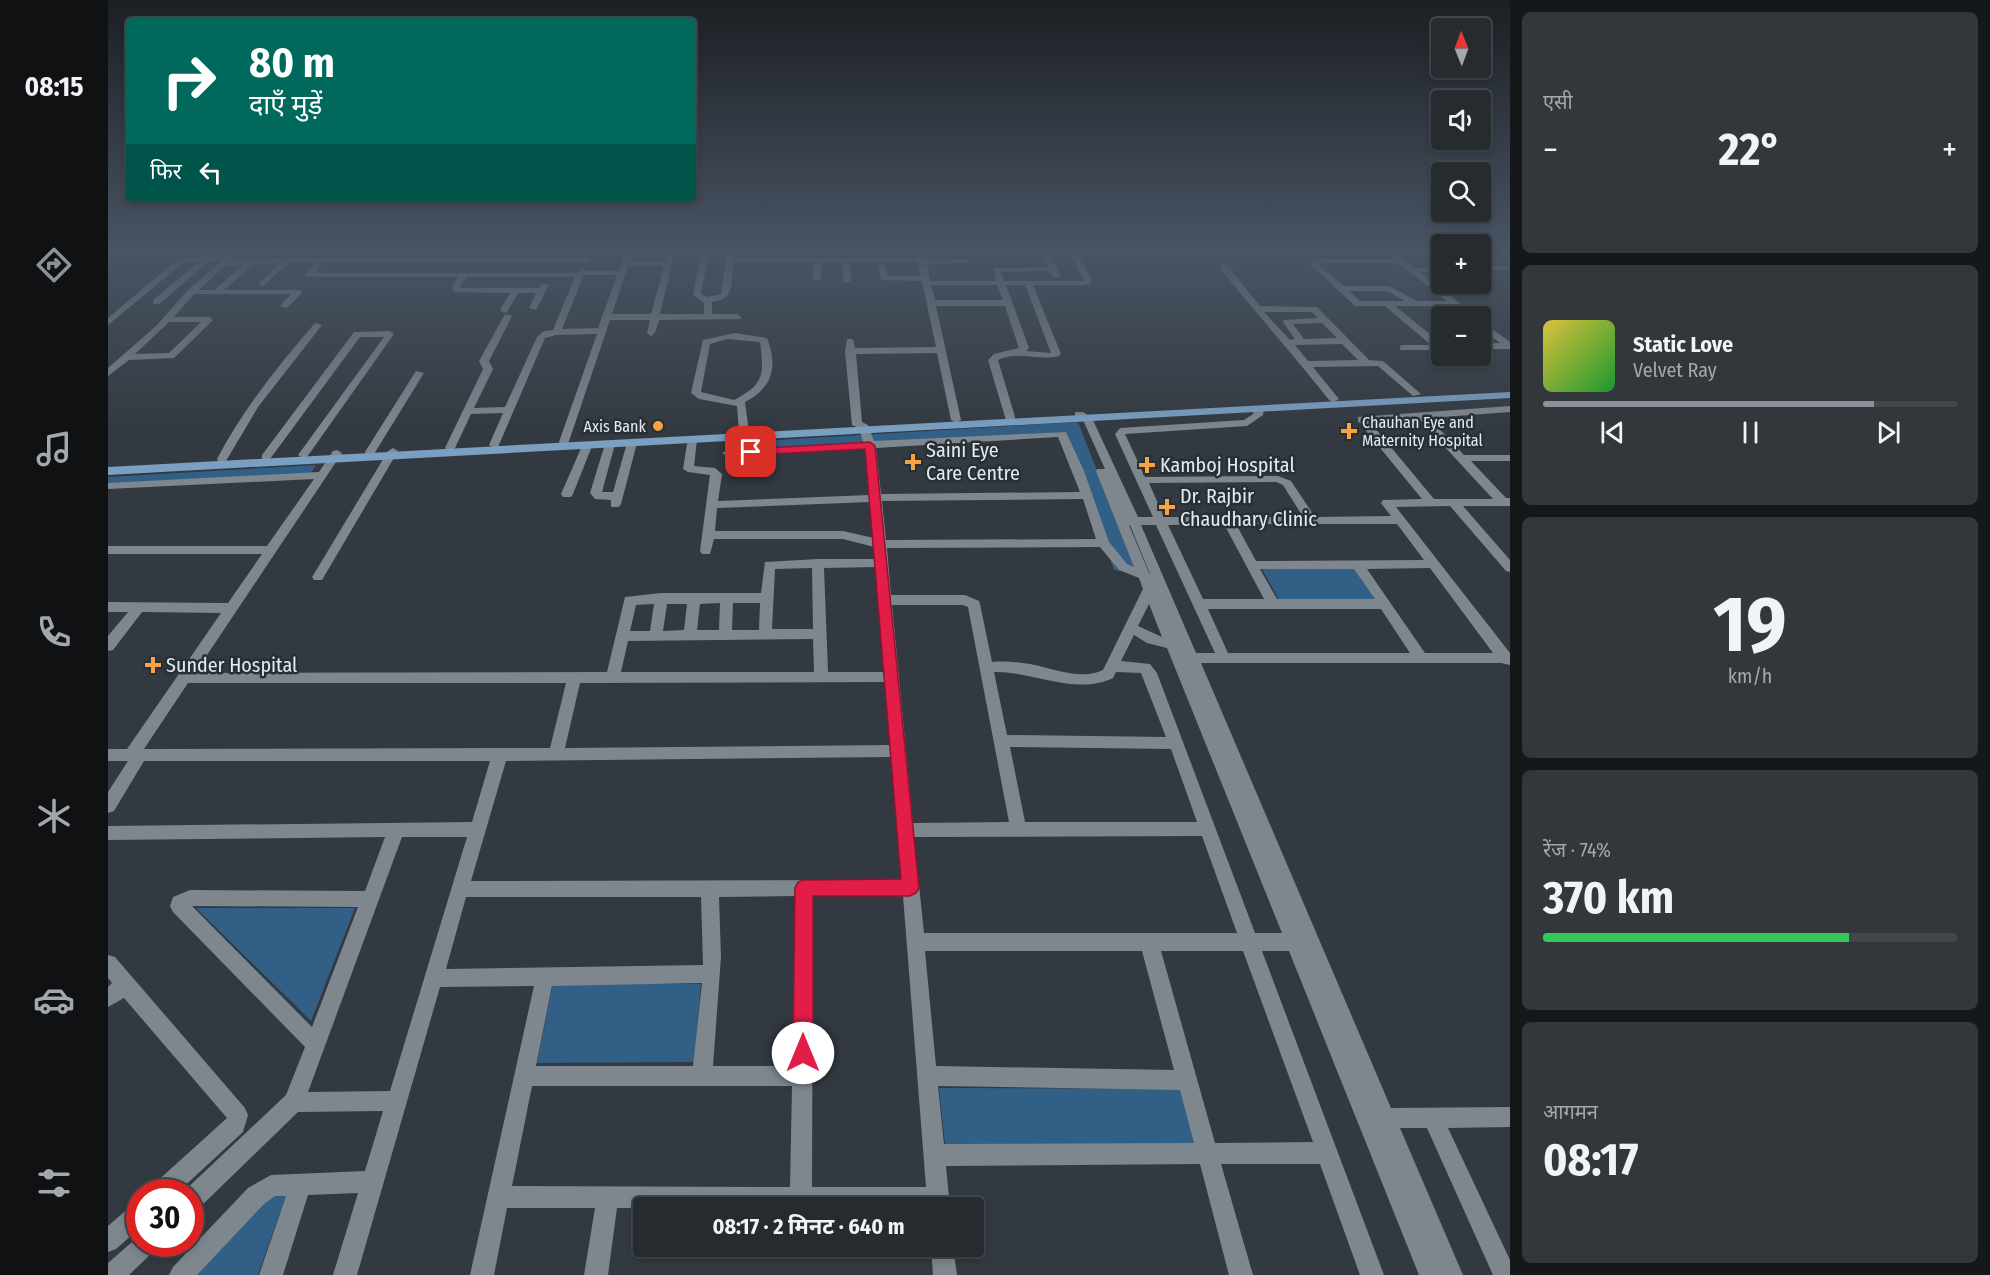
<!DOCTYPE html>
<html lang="hi">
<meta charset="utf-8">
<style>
:root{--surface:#262b30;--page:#32373c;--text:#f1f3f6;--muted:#a4a7ab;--line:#42474c;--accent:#8c9099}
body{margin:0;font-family:"Fira Sans Condensed","Noto Sans Devanagari",sans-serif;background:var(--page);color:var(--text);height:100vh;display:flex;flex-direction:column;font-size:22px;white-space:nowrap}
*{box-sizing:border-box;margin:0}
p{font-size:20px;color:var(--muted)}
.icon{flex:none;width:33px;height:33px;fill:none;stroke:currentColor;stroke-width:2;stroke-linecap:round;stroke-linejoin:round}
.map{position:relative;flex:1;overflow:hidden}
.sheet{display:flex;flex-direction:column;gap:12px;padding:12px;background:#15181a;width:480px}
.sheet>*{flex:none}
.guide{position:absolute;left:18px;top:18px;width:570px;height:183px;border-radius:6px;box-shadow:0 3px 9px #0003,0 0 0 2px var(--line);background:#00695c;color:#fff;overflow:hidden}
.needle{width:39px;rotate:359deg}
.fabs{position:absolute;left:1323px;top:18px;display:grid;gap:12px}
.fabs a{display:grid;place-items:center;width:60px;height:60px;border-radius:6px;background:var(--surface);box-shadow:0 3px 9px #0003,0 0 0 2px var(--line);font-size:30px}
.speed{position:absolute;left:18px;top:1179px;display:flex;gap:12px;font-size:30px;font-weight:700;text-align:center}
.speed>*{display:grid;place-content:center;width:78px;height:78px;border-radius:50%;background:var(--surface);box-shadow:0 3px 9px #0003,0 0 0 2px var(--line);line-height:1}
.speed .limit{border:9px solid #d22;background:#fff;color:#111}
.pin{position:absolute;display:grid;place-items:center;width:51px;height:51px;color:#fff;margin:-26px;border-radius:12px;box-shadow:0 3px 9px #0006}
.me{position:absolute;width:66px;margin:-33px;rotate:0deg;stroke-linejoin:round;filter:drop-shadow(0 0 4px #0008)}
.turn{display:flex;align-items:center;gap:21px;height:126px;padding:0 24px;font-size:27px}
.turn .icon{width:78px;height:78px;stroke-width:2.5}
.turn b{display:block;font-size:42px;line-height:51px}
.then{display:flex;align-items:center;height:57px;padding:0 24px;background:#0003;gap:12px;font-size:22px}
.big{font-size:45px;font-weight:700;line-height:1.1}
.sheet .widget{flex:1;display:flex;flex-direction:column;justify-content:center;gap:9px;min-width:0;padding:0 21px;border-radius:9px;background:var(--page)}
.sheet .dial{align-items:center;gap:0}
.dial b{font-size:78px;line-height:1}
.song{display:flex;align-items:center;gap:18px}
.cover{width:72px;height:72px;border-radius:9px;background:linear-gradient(135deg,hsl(50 70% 55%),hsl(130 70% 35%))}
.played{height:6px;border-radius:3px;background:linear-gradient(90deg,var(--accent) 80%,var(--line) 80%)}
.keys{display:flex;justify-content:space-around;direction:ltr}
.heat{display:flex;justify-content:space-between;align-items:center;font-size:33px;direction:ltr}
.charge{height:9px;border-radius:4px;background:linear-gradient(90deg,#34c759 74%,var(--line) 0)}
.trip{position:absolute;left:525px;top:1197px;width:351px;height:60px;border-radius:6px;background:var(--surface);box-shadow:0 3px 9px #0003,0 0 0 2px var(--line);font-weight:700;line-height:60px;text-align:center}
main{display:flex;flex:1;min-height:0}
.dock{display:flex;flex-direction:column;width:108px;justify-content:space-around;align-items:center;background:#0f1113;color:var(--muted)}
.dock .icon{width:42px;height:42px}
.dock .active{color:var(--accent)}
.dock b{font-size:27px;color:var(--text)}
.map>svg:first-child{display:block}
.green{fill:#325f85}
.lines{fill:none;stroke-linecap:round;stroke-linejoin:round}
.river{fill:#0c2438;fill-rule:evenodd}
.minor{fill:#7e878e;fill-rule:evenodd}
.major{fill:#7a9fc0;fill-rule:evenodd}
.route{fill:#e11d48;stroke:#92132f;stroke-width:1.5}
.poi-dot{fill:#f5a345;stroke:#282f35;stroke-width:2}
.labels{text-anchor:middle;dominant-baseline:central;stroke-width:5;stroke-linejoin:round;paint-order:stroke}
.far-poi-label{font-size:16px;fill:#e5eaee;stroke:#282f35;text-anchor:start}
.poi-label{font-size:20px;fill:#e5eaee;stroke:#282f35;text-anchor:start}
</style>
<main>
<nav class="dock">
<b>08:15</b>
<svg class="icon active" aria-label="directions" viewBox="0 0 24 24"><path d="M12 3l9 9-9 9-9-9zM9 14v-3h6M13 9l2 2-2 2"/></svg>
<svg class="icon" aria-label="music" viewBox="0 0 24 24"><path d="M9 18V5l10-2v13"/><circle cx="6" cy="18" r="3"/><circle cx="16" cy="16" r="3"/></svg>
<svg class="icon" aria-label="phone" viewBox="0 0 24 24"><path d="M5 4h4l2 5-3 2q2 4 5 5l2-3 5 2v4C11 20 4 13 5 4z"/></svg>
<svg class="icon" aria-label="climate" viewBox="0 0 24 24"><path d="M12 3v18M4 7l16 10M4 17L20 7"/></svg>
<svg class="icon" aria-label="car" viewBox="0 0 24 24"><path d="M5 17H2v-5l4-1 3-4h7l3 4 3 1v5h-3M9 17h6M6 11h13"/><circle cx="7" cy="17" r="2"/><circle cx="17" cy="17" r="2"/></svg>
<svg class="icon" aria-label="filters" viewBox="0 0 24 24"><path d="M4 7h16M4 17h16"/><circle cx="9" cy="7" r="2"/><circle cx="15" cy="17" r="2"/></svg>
</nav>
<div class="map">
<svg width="1402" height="1275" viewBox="0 0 1402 1275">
<rect width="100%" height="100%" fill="#323940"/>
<g class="green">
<polygon points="970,422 1029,573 1006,570 958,432 621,451 620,443"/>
<polygon points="208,465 200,477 0,488 0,477"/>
<polygon points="1248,568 1268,599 1171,600 1154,569"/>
<polygon points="88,908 247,908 203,1021"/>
<polygon points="445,984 593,984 586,1062 429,1063"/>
<polygon points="831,1088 1072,1089 1088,1145 837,1145"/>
<polygon points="180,1190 150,1275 87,1275 160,1191"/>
</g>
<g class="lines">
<polygon class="river" points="377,252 399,255 436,252 398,261"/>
<g class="minor">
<path d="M124,252H133L123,261L193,258H479L483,260L479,262H215L207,273H469L474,268L478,271H511L517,252H525L522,262H557L559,252H567L552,314H596V303L585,295L593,252H601L593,294L599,297L613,294L619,252H627L626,258H809L808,252H816L818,260L859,259L863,261L859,263L819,264L822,281H888L885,268L940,267L933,252H941L952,275L951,277H945L942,271L893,272L896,281H976L961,252H969L984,280L981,285H925L953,354L951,356C932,361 907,350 890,360L907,417L906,419H898L897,417L880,360L886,354L911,348L897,306H828L853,420L848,423L843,420L829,353L748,354L754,422L760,425L766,441L958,432L976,471L1001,542L1019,564L1026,567L988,471L989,469H997L975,420L967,416V412H975L984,418L1030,517H1045L1007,434L1012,428L1136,420L1145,414L1147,407L1151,406L1156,409L1155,415L1139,426L1017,434L1037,477L1170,476L1183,481L1207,517L1283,516L1273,503L1275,500L1314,499L1250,421V417L1402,406V412L1321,418L1356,455H1402V461H1363L1398,498H1402V506H1355L1402,560V572L1398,571L1342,506L1288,507L1402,653V665L1393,663H1093L1283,1108L1402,1107V1127L1340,1128L1402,1260V1275H1385L1319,1128H1292L1355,1275H1311L1181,951H1154L1276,1275H1252L1212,1164H1113L1145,1275H1121L1092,1164L838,1166L842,1208H509L500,1275H476L487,1208H399L386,1275H362L426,986L332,987L249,1275H225L250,1193L200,1195L175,1275H151L178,1196H167L156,1204L89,1275H61L65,1267L140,1188L163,1175L257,1171L275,1111L190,1112L90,1209L82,1212V1192H75L178,1095L197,1047L65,912L62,906L65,897L82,890L257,891L277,837L0,840V826L364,822L382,761H36L6,811L0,813V792L20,761H0V749H19L113,613L34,612L5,650L0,651V636L20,612H0V602L120,603L154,554H0V546H159L206,479L0,489V483L211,472L225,451L229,450L234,453L87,673L499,672L517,597L553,593H653L657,562L710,559H767L766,547L735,539H606L602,554H594L592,551L602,475L580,472L575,469L580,438H588L589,440L586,466L607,468L614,474L610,501L762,495L757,448L619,456L614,453L619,450L755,442L751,428L744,425L737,351L739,339H745L747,348L828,347L814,281L773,280L769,262H742L743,281L739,283L735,281L734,262H714L713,279L709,281L705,279L706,262H625C623,282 628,299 604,302V314H629L633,317L632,319L551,320L547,333L543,336L539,333L542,320H502L460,444H452L451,442L489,334L448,335L437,338L390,447L386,448L381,445L395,413L363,414L347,448L342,451L337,448L375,369L371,361L397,314L404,316L381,361L385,369L366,408L397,407L429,337L436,331L445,330L467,277H358L352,288H431L434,283L441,285L428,310L421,308L428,293H410L399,312L396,313L392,310L402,293L346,292L344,288L350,277H201L197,275L207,262L181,263L155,286L151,284L152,282L172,263L144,265L116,290H193V294L179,308L172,306L183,294H86L66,317H101L105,320L66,358L21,360L0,376V368L48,326L80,290L114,261H101L51,304H45V300L91,262H76L0,325V318L71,258L120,256ZM776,262H810L813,276H780ZM135,265L106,290H91L117,266ZM520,266H556L543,314H504ZM476,275H509L490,328L454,329ZM823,285H889L895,300H827ZM898,285H917L943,353L918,351L921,348ZM61,322H93L61,353L27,354ZM1310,418L1385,499H1326L1262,422ZM950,437L972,492L773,494L768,448ZM1168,482L1175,485L1195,517H1056L1041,483ZM975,499L988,539L778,540L774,501ZM762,502L766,538L735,531H607L609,508ZM1116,524L1156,599H1095L1060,525ZM1128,524H1289L1316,560L1148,561ZM1021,525H1022L1042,574L1041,573ZM1033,525H1048L1107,653H1088ZM992,547L1011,570L1031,578L1035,589L995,670C973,681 944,668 922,664C909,662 897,661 884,662L872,604L871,601L857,595H783L779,548ZM768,567L776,672H720L716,568ZM704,568L705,629H664L667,569ZM1322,568L1385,653H1317L1259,569ZM1152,569H1246L1267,599H1169ZM612,603L611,630H589L592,604ZM625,603H652L651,630H624ZM546,604L542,631H522L528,605ZM559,604H579L576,630L555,631ZM1041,604L1054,637L1030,626ZM784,605H855L860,607L901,822L805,823ZM1100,609H1273L1302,653H1120ZM1026,635L1039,643L1059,648L1174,933H1147L1049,673L1042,664L1013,661ZM705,639L706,672H513L520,641ZM886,672C925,671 968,696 1005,678L1008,672L1033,673L1058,737L899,735ZM777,682L782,745L457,748L472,683ZM80,683H458L442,748L36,749ZM902,747L1063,749L1089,822H917ZM783,757L793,880L363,881L398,761ZM1094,836L1129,933H816L806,837ZM294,837H359L282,1091L200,1092ZM687,896L684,1066H605L613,957L611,897ZM705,896H795L818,1187H704ZM358,897H593L595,965L338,969ZM84,906L250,907L204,1027ZM817,951H1034L1066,1070L828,1066ZM1053,951H1135L1205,1142L1107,1143ZM594,983L585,1066H428L444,986ZM424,1086H684L682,1187L404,1186ZM830,1086L1072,1090L1086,1143L836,1144Z"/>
<path d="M1280,252H1323L1289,255L1306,268H1334V272H1312L1368,316H1359L1345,306H1287L1334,344V350H1292V346L1295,345H1323L1277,306H1247L1202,264L1215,259H1284L1285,255ZM1216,263H1290L1339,301H1309L1281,286H1236L1211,265ZM1241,291H1279L1297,301H1252Z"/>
<path d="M1112,264H1118L1152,306L1209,307L1261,360L1275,361L1313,394L1305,396L1270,366L1205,367L1231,399L1226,402L1222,401C1186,356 1148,313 1112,268ZM1156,312H1204L1210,318L1176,320L1175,322L1187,339L1182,340ZM1214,323L1229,338L1196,339L1185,324ZM1234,344L1250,360L1200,361L1187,345Z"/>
<polygon points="1402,266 1402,270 1372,271 1372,267"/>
<polygon points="1372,320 1402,342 1402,349 1372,349 1372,343 1392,343 1372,328"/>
<path d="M207,323L214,325L150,407L118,461H110L109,459C135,409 170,366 207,323Z"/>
<polygon points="246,332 282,331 286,334 199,457 195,458 190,455 276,337 252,337 162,459 154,459 154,455"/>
<path d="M627,333L659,338C670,366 665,388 637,402L641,432L636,435L631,432L629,406L591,399L583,393L595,340ZM619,339L652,342C656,374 657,384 626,400L593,392L602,344Z"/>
<polygon points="308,371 316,373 266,454 258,454 257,452"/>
<polygon points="524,440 529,443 513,504 511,507 503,507 503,500 487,499 482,493 497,444 502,441 507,444 494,492 505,492 519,443"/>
<polygon points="479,443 484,446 465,494 463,497 455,497 453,494 474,446"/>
<polygon points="285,448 290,451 214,580 206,580 204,577 206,574 280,451"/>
<polygon points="0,955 7,957 137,1108 140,1115 135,1132 70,1192 43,1192 46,1184 119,1118 16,998 0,1007 0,987 4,983 0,978"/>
<polygon points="32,1202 32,1228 8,1249 0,1252 0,1226 24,1205"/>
<polygon points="32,1235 32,1244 48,1244 45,1252 21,1275 0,1275 0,1263"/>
<polygon points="823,1246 845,1246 849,1275 825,1275"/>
</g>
<polygon class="major" points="1402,392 1402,398 0,475 0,467"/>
</g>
<linearGradient id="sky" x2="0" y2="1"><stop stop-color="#1c1f23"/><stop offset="0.58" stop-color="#495464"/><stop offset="1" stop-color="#495464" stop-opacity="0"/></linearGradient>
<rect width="1402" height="431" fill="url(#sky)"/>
<polygon class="route" points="762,442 767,446 811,888 808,893 802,896 705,896 705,1053 702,1060 695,1063 688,1060 685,1053 687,888 690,882 696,880 793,879 757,449 643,455 637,452 643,449"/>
<g class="poi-dot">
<circle cx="550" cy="426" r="6"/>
<path d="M1238 422h6v6h6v6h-6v6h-6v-6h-6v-6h6z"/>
<path d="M802 453h6v6h6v6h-6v6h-6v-6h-6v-6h6z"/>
<path d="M1036 456h6v6h6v6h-6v6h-6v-6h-6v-6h6z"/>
<path d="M1056 498h6v6h6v6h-6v6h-6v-6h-6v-6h6z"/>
<path d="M42 656h6v6h6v6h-6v6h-6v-6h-6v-6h6z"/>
</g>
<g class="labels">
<g class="far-poi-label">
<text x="1254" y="422">Chauhan Eye and<tspan x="1254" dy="18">Maternity Hospital</tspan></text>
<text x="538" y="426" text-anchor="end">Axis Bank</text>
</g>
<g class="poi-label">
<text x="818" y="450">Saini Eye<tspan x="818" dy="23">Care Centre</tspan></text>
<text x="1052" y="465">Kamboj Hospital</text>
<text x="1072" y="496">Dr. Rajbir<tspan x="1072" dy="23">Chaudhary Clinic</tspan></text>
<text x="58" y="665">Sunder Hospital</text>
</g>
</g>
</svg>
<div class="fabs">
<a><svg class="needle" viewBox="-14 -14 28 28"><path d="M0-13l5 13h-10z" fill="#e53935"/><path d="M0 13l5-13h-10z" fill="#a4a7ab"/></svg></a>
<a><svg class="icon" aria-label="sound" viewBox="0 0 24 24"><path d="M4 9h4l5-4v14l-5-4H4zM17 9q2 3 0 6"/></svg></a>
<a><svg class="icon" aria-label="search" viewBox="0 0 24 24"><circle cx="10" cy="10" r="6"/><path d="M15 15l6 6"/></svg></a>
<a>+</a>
<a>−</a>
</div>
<div class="speed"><div class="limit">30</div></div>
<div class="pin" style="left:643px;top:452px;background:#d93025"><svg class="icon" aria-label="arrive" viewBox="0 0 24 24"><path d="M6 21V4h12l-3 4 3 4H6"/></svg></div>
<svg class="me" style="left:695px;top:1053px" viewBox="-20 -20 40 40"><circle r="19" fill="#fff"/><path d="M0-13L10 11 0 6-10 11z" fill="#e11d48"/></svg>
<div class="trip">08:17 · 2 मिनट · 640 m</div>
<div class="guide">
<div class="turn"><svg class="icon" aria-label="right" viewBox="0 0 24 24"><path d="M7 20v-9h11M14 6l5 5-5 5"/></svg><div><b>80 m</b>दाएँ मुड़ें</div></div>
<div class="then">फिर<svg class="icon" aria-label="left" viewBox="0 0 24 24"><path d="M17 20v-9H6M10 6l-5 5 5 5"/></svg></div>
</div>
</div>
<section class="sheet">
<div class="widget"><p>एसी</p>
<div class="heat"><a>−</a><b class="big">22°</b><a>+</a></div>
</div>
<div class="widget">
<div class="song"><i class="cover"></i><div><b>Static Love</b><p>Velvet Ray</p></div></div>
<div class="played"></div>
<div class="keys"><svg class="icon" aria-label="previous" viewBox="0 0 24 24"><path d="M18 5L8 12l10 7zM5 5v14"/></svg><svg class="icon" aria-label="pause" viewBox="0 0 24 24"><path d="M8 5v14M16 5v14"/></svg><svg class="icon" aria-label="next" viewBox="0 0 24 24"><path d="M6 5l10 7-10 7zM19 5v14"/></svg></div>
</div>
<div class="widget dial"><b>19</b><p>km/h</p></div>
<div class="widget"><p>रेंज · 74%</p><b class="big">370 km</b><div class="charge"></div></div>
<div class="widget"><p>आगमन</p><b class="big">08:17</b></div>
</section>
</main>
